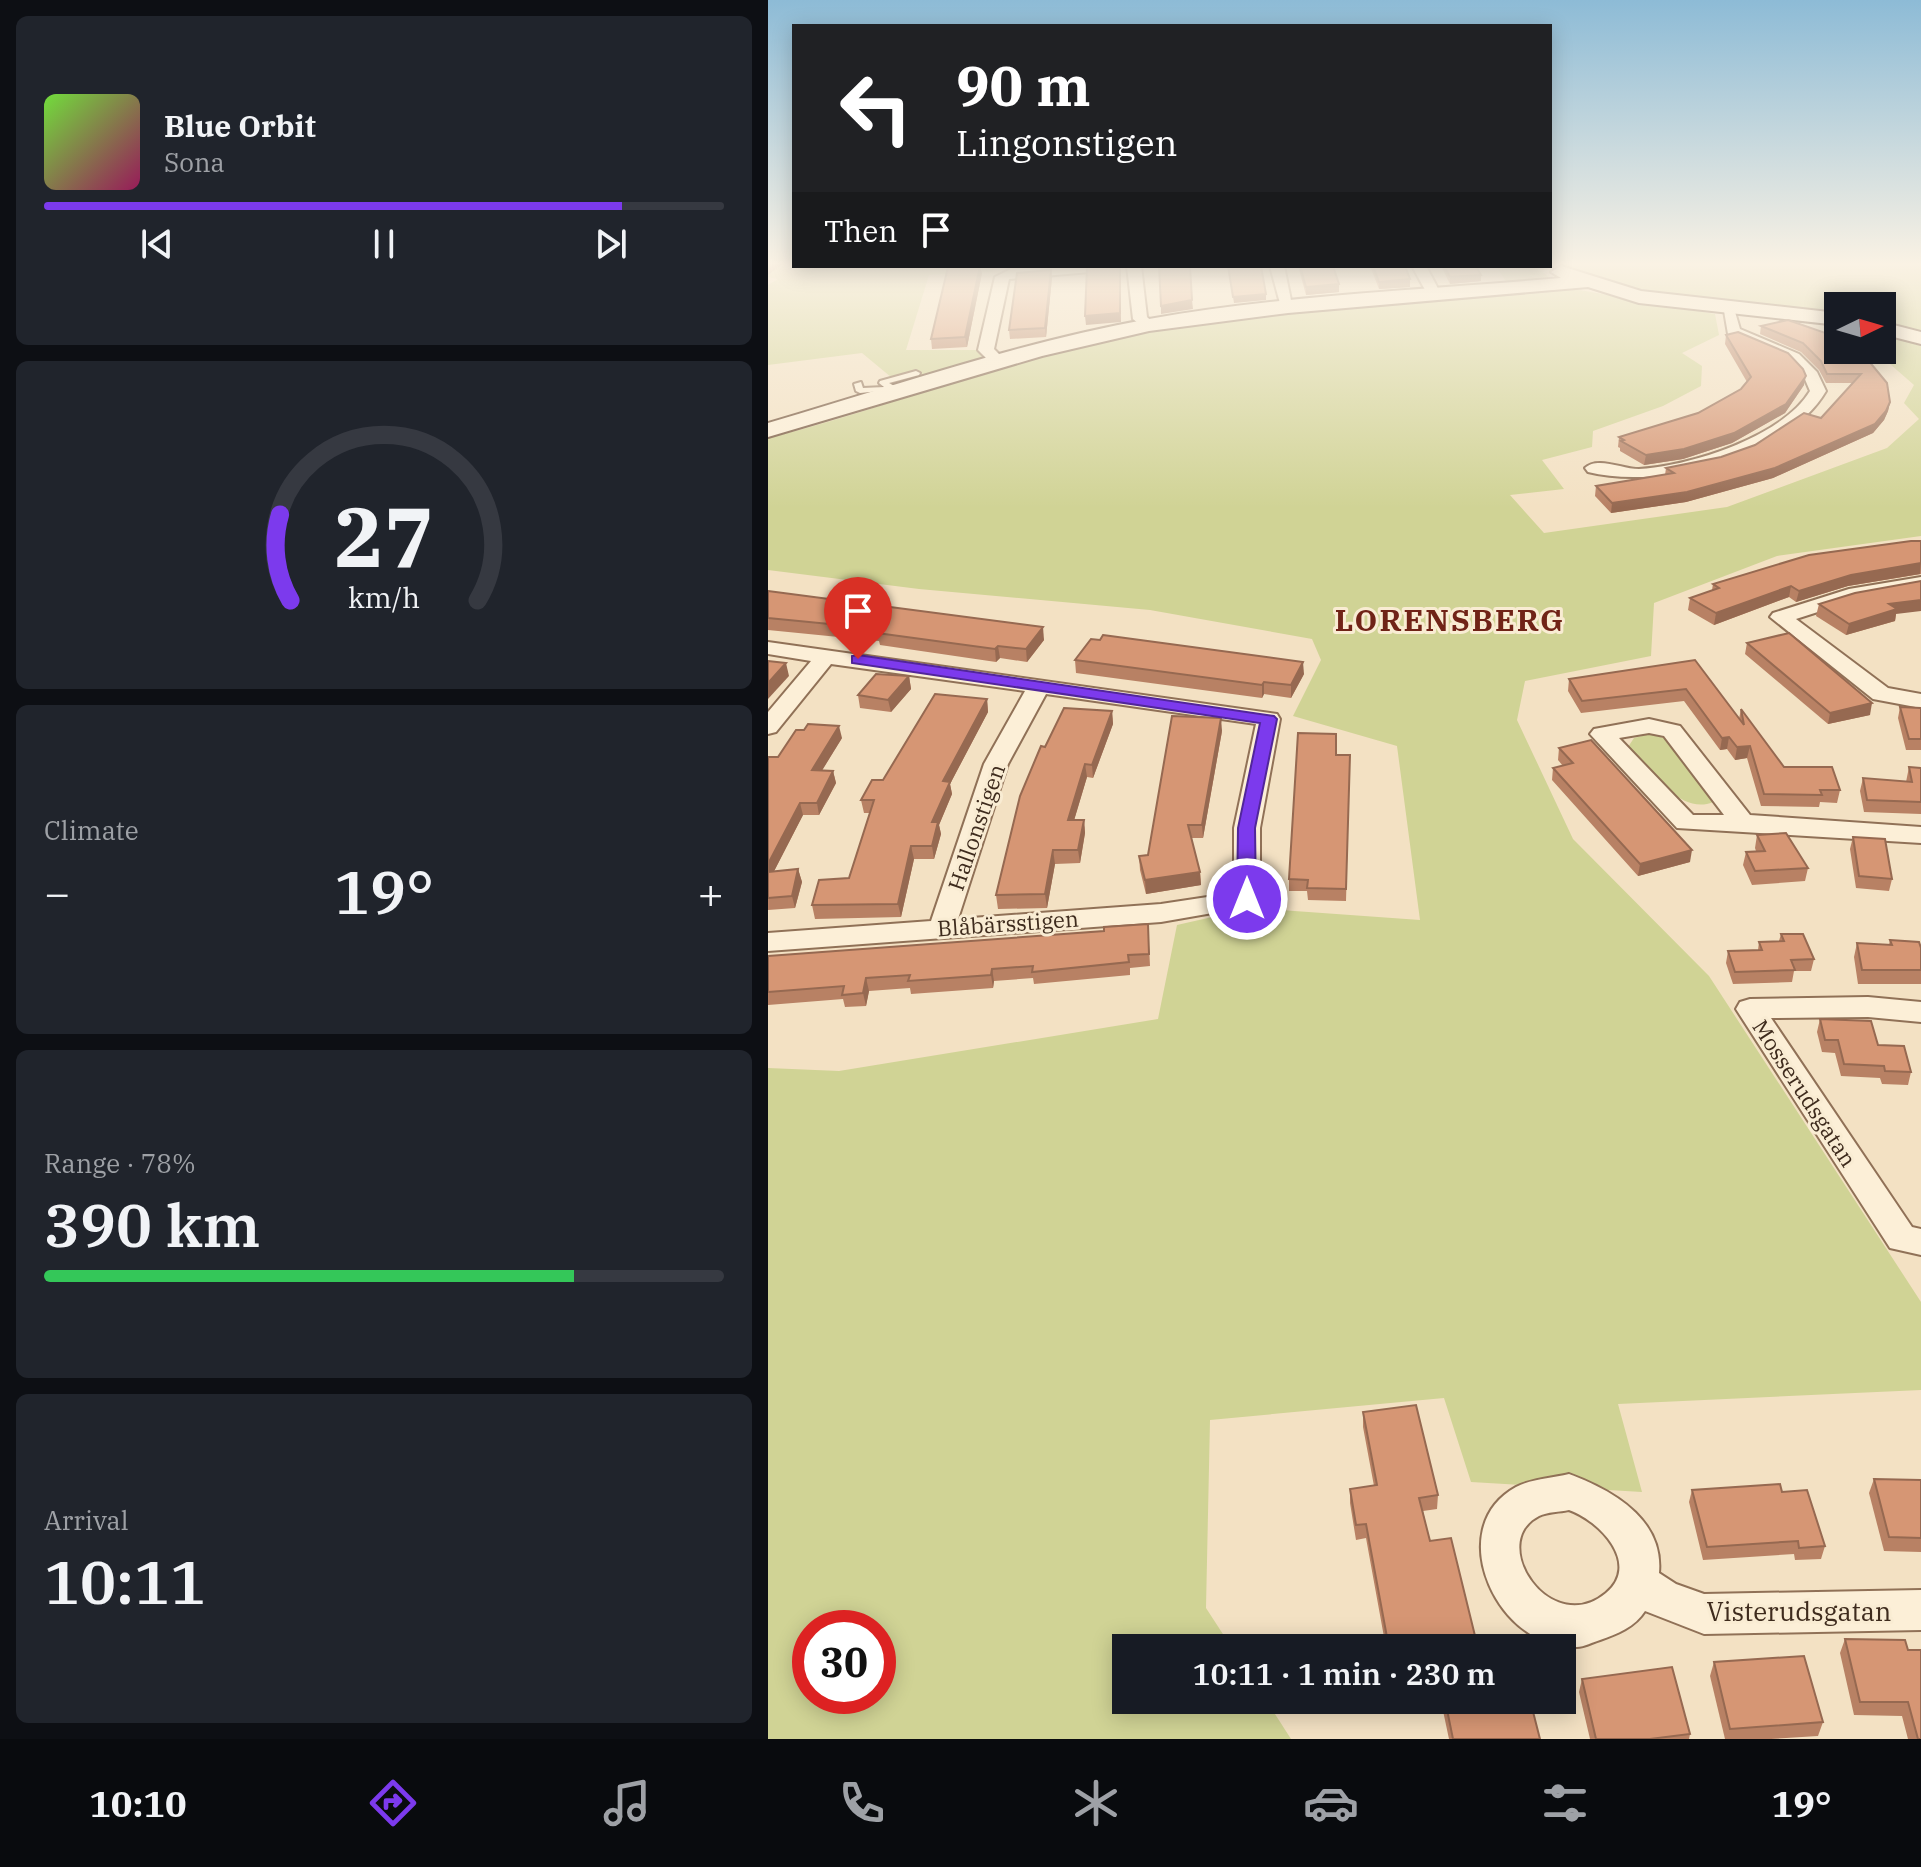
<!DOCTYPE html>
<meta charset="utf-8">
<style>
:root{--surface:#171b24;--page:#20242c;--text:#f1f3f6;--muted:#9ea1a6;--line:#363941;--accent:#7c3aed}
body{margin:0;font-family:"IBM Plex Serif",serif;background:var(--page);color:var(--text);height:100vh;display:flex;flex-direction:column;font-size:30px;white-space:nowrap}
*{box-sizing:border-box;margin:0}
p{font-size:26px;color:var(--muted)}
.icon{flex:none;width:44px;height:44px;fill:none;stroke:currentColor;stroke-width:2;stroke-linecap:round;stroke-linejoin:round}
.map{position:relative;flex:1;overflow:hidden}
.details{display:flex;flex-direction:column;gap:16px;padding:16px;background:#0d0f14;width:768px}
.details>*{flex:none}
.guide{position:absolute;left:24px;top:24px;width:760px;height:244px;border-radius:0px;box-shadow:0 4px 20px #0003;background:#202124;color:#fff;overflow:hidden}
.needle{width:52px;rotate:85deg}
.fabs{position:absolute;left:1056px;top:292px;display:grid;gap:16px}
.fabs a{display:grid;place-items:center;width:72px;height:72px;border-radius:0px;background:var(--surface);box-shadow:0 4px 20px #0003;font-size:40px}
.speed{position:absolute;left:24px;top:1610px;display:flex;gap:16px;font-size:40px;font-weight:700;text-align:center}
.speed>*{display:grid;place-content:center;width:104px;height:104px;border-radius:50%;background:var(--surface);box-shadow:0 4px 20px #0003;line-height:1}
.speed .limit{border:12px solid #d22;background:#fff;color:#111}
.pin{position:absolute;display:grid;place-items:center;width:68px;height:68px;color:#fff;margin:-82px -34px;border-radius:50% 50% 50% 0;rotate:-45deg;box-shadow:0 0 8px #0007}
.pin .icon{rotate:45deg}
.me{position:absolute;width:88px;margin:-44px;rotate:0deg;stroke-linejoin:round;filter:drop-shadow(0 0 6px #0008)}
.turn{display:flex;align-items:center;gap:28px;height:168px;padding:0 32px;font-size:36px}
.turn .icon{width:104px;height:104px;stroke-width:2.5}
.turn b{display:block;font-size:56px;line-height:68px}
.then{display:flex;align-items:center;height:76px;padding:0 32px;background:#0003;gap:16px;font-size:30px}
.big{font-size:60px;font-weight:600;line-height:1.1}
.details .card{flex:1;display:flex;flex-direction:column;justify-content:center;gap:12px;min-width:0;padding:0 28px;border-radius:12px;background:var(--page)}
.details .dial{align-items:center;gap:0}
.dial svg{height:208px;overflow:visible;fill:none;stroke:var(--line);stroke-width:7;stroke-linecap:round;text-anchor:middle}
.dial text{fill:var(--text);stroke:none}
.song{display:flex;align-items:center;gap:24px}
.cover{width:96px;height:96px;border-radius:12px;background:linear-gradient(135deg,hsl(100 70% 55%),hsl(330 70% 35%))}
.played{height:8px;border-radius:4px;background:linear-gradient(90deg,var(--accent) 85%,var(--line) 85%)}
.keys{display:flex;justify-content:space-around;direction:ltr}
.heat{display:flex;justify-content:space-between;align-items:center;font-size:44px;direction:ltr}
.charge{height:12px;border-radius:6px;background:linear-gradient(90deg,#34c759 78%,var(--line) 0)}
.trip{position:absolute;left:344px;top:1634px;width:464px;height:80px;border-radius:0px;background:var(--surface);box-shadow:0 4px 20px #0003;font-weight:600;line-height:80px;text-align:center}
.dock{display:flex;height:128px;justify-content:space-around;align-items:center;background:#090b0e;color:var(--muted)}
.dock .icon{width:56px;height:56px}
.dock .current{color:var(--accent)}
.dock b{font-size:36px;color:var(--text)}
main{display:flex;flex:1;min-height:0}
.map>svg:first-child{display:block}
.green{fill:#d0d395;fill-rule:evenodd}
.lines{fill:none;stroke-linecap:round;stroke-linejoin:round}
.lane-casing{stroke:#907157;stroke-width:4}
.street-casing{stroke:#907157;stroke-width:4}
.secondary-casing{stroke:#72523a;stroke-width:4}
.lane{fill:#fcefd7;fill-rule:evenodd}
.street{fill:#fcefd7;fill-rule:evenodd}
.secondary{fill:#fcefd7;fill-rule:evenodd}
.wall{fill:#b88164}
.shaded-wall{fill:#966951}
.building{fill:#d69674;stroke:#966951;stroke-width:2}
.route{fill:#7c3aed;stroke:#51269a;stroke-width:2}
.labels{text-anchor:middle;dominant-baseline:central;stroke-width:6;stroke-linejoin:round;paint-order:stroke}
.street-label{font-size:22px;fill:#3e2b1d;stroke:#f9ecd3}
.near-street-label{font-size:26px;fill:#3e2b1d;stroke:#f9ecd3}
.district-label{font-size:30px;font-weight:bold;letter-spacing:2px;fill:#702317;stroke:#f9ecd3}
</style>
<main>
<section class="details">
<div class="card">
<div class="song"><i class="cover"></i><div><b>Blue Orbit</b><p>Sona</p></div></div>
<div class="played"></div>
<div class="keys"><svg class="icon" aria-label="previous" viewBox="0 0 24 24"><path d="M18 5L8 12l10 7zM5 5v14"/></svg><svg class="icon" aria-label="pause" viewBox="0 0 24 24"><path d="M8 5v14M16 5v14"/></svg><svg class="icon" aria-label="next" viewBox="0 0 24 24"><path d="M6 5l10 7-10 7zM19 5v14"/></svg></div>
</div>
<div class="card dial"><svg viewBox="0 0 100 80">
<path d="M14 69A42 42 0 1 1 86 69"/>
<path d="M14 69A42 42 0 0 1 10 36" stroke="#7c3aed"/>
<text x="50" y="56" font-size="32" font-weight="700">27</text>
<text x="50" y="72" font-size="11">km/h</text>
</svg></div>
<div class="card"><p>Climate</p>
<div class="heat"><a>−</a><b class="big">19°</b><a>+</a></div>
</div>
<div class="card"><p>Range · 78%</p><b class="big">390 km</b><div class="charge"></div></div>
<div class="card"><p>Arrival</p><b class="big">10:11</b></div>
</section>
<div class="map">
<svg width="1153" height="1739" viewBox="0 0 1153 1739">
<rect width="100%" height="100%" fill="#f3e1c3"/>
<g class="green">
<polygon points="0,264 231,266 224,272 161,275 138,350 210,350 216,361 135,387 94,353 0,365 0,285 10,279 0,277"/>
<path d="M794,264H1153V332L1114,322V306H1070V315C985,306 868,305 794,264Z"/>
<polygon points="728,266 764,266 784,278 741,286"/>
<path d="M806,289L947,314L951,335L914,353L934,366L933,386L895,406L825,431L824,447L774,460L796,489L742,495L776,533L959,507L1119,448L1151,419L1136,403L1146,385L1106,350H1114V334L1153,346V536L1009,556L886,603L883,656L757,681L749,720L805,839L941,976L1153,1302V1390L850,1404L874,1492L703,1482L676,1398L442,1420L438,1608L464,1648H358V1700H498L523,1739H0V1068L71,1071L390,1019L409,925L484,908L652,920L629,746L525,716L553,660L544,639L382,610L151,589L0,570V438C86,418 169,384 255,361C434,313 621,300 806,289ZM42,1628H110V1696H42Z"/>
<path d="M882,734L902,740L945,792V802C912,816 882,769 860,747L866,738Z"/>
</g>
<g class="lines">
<defs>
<polygon id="lane" points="148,371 152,373 151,375 121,383 135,391 136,393 132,395 122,390 92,393 88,391 86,384 93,382 95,388 116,387 111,383 112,381"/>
<g id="street">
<polygon points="285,266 352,266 345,270 241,279 226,349 240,363 226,366 210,350 227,277 243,269"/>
<polygon points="359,266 373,266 379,317 388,325 386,328 376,328 365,319"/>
<polygon points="502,266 516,266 525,310 513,307"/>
<polygon points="644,266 658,266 674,296 672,299 662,299"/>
<path d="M955,305H965L972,329L1031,354L1049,372L1058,391C1018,459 892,490 820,472L817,468C829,456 855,469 871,469C922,466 1014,437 1042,391L1036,377L1020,360L960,334Z"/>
<polygon points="1153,577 1153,589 1084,601 1028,619 1120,688 1153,694 1153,708 1105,699 1002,617 1005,613 1081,589"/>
<path d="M0,642L509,714L512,719L492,828V899L488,905L479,907L393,922L0,951V933L163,921L216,764L257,691L63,664L8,732L0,734V712L43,661L0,654ZM278,694L488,724L466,828V893L393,904L190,919L240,764Z"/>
<path d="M881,719L912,726L982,815L1153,827V843L909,828L822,734L826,729ZM881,733L896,736L956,815H925L851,738Z"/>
<polygon points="1100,997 1153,1002 1153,1022 1100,1017 1003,1018 1144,1227 1153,1229 1153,1255 1122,1248 968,1009 972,1002 982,999"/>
<path d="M801,1474C844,1490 896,1519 891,1573L908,1584L936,1594L1153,1590V1630L936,1634L877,1611C867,1627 849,1634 832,1640C825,1642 816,1647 809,1647C732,1652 672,1529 748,1487C763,1479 784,1478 801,1474ZM801,1510C832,1521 873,1564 838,1593C783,1639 718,1543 771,1516C779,1512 792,1512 801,1510Z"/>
</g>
<g id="secondary">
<path d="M793,266L873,291L1070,313V325L871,303L820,287L520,313L381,331L274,356L0,437V423C126,386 252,342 381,319C516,295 656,290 793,278L783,272Z"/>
<polygon points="1114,322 1153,332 1153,344 1114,334"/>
</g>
</defs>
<use href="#lane" class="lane-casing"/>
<use href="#street" class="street-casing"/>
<use href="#secondary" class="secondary-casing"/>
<use href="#lane" class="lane"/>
<use href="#street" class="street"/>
<use href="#secondary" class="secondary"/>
</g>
<g class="wall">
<polygon points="530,266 565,266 571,292 538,295"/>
<polygon points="602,266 637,266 642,287 611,289"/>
<polygon points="673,266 708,266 713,275 713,281 682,284"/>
<polygon points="283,270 284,278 278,337 242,339 241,330"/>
<polygon points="214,273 199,347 164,349 163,339"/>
<polygon points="993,326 1069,337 1122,402 1120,411 1116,420 1105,433 1005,478 918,502 843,513 827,496 828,486 897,475 898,468 953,457 987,445 1053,418 1085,383 1058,383 1051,370 1033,352 992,334"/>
<polygon points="958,335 1036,385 1017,413 964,443 915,459 876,465 852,451 852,448 850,447 851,437 930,413 973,389 979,382 957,344"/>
<polygon points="1153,541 1153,574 1080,586 1028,602 1021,597 946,625 920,610 922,598 944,590 945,584"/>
<polygon points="0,591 276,640 259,662 232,658 228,662 112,645 111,641 0,630"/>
<polygon points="1051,604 1128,614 1127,621 1078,635 1048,616"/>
<polygon points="979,643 1102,715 1060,724 977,654"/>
<polygon points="307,660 536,674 523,698 496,694 494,698 308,673"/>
<polygon points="927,660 971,719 973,709 1016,767 1072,790 1069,803 1052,802 1051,807 993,806 979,758 967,760 959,749 952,750 916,701 813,713 800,691 801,679"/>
<polygon points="141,676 143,689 123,712 92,708 90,695"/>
<polygon points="219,699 220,712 182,784 184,794 171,825 173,834 166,859 146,859 133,917 47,919 44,905 81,878 102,813 96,813 93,800 115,780"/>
<polygon points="1132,707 1153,708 1153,750 1138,750 1130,718"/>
<polygon points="344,711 345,724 325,778 319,777 306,820 316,820 317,833 312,863 287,864 279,908 230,909 228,895"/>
<polygon points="454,731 435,838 423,838 432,872 433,885 378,894 372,870 371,856 380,855"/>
<polygon points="74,738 54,770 65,771 68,783 51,815 35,815 6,871 30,869 34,882 27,908 0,910 0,757 10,757"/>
<polygon points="791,748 922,862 870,876 784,780 785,768 795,766 790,760"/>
<polygon points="568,755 582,755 578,901 540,900 539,891 521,891 521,879"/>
<polygon points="1141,767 1153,768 1153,814 1096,812 1092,791 1095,778 1138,782"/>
<polygon points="989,835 1040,868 1037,881 984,885 975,865 978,852 988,851 987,848"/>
<polygon points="1085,837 1124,879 1121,891 1088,888 1082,849"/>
<polygon points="380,924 382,966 362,968 362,975 266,984 265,978 226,981 225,988 143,994 142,988 101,991 98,1006 77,1007 75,999 0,1005 0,956 336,931"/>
<polygon points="1013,934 1046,959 1043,971 1026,971 1024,982 965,984 958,963 960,951 990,950 991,942 1011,941"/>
<polygon points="1122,940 1153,948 1153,984 1090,984 1086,957 1089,943 1121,945"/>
<polygon points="1052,1019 1110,1045 1143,1072 1140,1085 1114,1084 1112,1078 1073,1076 1067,1053 1054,1052 1049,1032"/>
<polygon points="595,1412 670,1495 669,1509 655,1511 662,1541 709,1644 709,1648 618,1648 598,1538 588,1540 582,1503 582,1489 606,1486 595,1427"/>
<polygon points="1106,1479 1153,1480 1153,1552 1116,1551 1101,1493"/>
<polygon points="924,1490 1014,1492 1057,1546 1053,1559 1027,1560 1026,1554 935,1560 921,1502"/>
<polygon points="1077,1639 1137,1640 1153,1739 1140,1739 1134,1716 1086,1715 1072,1653"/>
<polygon points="946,1662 1055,1722 1050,1736 1003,1739 957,1739 942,1676"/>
<polygon points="814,1679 922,1734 921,1739 822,1739 811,1692"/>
<polygon points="674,1700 677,1700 772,1739 681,1739 674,1706"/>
</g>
<g class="shaded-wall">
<polygon points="1,264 14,264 0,275"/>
<polygon points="212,266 214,273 199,347 197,337"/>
<polygon points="352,266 353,322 318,325 317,316"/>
<polygon points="283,270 284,278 278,337 277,328"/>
<polygon points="713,275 713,281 682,284 682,277"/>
<polygon points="642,279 642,287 611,289 611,282"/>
<polygon points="571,284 571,292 538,295 538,287"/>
<polygon points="498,294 498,300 466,303 465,297"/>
<polygon points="424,300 425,309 393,314 393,306"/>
<polygon points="1038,376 1036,385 1017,413 964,443 915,459 876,465 878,455"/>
<polygon points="1122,402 1120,411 1116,420 1105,433 1005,478 918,502 843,513 844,503"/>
<polygon points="1153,563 1152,574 1080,586 1028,602 1031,591 1083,575"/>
<polygon points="1023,586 1021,597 946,625 948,613"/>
<polygon points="1153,600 1153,611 1128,614 1127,621 1078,635 1081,624 1121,604"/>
<polygon points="275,627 276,640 259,662 258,649"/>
<polygon points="230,646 232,658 228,662 227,649"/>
<polygon points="535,662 536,674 523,698 523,685"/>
<polygon points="18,663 21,676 0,699 0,683"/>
<polygon points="141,676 143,689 123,712 120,700"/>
<polygon points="496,682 496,694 494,698 494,685"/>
<polygon points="219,699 220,712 182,784 184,794 171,825 173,834 166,859 164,846 164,822 175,781"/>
<polygon points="1104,703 1102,715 1060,724 1062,713"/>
<polygon points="344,711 345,724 325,778 324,765"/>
<polygon points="453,718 454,731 435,838 434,825"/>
<polygon points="71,726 74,738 47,782 44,770"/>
<polygon points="961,737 959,749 952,750 954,738"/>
<polygon points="982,746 979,758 967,760 969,747"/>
<polygon points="317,764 319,777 302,834 300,820"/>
<polygon points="65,771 68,783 51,815 49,803"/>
<polygon points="32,803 35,815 0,883 0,864"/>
<polygon points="316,820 317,833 312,863 310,850"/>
<polygon points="143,846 146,859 133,917 130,904"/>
<polygon points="285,850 287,864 279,908 277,894"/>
<polygon points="924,850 922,862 870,876 872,864"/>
<polygon points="30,869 34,882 27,908 24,896"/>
<polygon points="432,872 433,885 378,894 377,880"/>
<polygon points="224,969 226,981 225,988 223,975"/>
<polygon points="98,978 101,991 98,1006 95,993"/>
</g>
<g class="building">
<polygon points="190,266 212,266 197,337 163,339 180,267"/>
<polygon points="324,266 352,266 352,313 317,316 319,267"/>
<polygon points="391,266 422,266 424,300 393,306"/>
<polygon points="460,266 493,266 498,294 465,297"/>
<polygon points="532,266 565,266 571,284 538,287"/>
<polygon points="605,266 637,266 642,279 611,282"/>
<polygon points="676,266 708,266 713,275 682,277"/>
<polygon points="283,270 277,328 241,330 249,273"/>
<polygon points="1020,320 1069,337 1070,338 1070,350 1089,350 1095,354 1119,383 1122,402 1118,411 1107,424 1007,468 919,492 844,503 828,486 906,473 898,468 953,457 987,445 1036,413 1053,418 1093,374 1059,374 1053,361 1035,343 993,326"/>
<polygon points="970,332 1020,353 1035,369 1038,376 1018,404 966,433 916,449 878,455 853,441 856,440 851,437 930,413 973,389 983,377 958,335"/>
<polygon points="1143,541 1153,541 1153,563 1083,575 1031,591 1023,586 948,613 922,598 951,588 945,584 1041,555"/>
<polygon points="1153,581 1153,600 1121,604 1129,609 1081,624 1051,604 1087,593"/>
<polygon points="0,591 275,627 258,649 230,646 227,649 109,633 113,629 0,618"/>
<polygon points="1021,633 1104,703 1062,713 979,643"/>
<polygon points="335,635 535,662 523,685 496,682 494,685 307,660 323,639 332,640"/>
<polygon points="927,660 976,725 973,709 1016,767 1064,767 1072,790 1052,790 1054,795 996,794 982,746 969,747 961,737 954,738 918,689 814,701 801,679"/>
<polygon points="0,661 18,663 0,683"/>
<polygon points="108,674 141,676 120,700 90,695"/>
<polygon points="167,694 219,699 175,781 182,782 164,822 170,822 164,846 143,846 130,904 44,905 51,880 81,878 106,800 93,800 104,780 115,780"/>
<polygon points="1132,707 1153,708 1153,739 1141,739"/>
<polygon points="296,708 344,711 324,765 317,764 300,820 316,820 310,850 285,850 277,894 228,895 252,796 273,746 277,747"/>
<polygon points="404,716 453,718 434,825 420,825 432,872 377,880 371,856 380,855"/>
<polygon points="40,724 71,726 44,770 65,771 49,803 32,803 0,864 0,757 10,757 28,730 36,730"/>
<polygon points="530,733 568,734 568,755 582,755 578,889 539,888 540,880 521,879"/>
<polygon points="823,740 924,850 872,864 785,768 805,763 791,748"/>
<polygon points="1141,767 1153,768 1153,802 1099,800 1095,778 1144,782"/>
<polygon points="1018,833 1040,868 987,871 978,852 997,851 989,835"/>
<polygon points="1085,837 1117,839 1124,879 1091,876"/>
<polygon points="30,869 24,896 0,898 0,872"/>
<polygon points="380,924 381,954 360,955 361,962 264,972 265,966 224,969 223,975 140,981 142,975 98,978 95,993 74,995 76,986 0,992 0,956 336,931 336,927"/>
<polygon points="1013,934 1035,934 1046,959 1023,960 1027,970 967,972 960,951 994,950 991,942 1016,941"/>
<polygon points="1122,940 1151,942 1153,948 1153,970 1094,970 1089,943 1124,945"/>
<polygon points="1052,1019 1103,1021 1110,1045 1136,1046 1143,1072 1117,1071 1116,1066 1076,1064 1070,1040 1057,1040"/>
<polygon points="648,1405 670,1495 651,1498 662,1541 683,1538 709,1644 685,1648 621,1648 598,1524 588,1525 582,1489 609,1485 595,1412"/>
<polygon points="1106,1479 1153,1480 1153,1538 1121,1537"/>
<polygon points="1012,1484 1014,1492 1039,1490 1057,1546 1031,1548 1030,1541 939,1547 924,1490"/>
<polygon points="1077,1639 1137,1640 1140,1650 1153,1650 1153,1739 1150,1739 1140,1702 1092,1702"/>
<polygon points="1036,1656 1055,1722 962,1729 946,1662"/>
<polygon points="904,1667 922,1734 882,1739 828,1739 814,1679"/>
<polygon points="677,1700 762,1700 772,1739 685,1739"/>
</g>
<linearGradient id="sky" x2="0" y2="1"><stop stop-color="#8dbbd6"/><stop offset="0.52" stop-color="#faf2e4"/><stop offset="1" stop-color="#faf2e4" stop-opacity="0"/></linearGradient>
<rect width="1153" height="508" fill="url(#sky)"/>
<polygon class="route" points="90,655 506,716 509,719 487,828 488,899 479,904 469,899 470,828 492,723 84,663 84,656"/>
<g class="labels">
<g class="street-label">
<text transform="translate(208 827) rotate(-71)">Hallonstigen</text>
<text transform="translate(240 923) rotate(-4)">Blåbärsstigen</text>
<text transform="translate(1037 1093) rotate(57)">Mosserudsgatan</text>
</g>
<g class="near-street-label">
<text x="1031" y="1611">Visterudsgatan</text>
</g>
<g class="district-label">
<text x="682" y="619">LORENSBERG</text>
</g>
</g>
</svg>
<div class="fabs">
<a><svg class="needle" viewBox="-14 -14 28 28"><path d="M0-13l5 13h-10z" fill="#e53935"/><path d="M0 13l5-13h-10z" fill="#9ea1a6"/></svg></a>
</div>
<div class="speed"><div class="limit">30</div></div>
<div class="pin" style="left:90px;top:659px;background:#d93025"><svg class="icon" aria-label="arrive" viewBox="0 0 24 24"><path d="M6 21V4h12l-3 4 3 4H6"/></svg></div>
<svg class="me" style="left:479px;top:899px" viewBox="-20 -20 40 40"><circle r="17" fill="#7c3aed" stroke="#fff" stroke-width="3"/><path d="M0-11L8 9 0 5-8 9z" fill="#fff"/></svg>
<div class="trip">10:11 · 1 min · 230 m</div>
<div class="guide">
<div class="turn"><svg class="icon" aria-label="left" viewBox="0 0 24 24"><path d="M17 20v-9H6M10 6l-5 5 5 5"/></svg><div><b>90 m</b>Lingonstigen</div></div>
<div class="then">Then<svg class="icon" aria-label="arrive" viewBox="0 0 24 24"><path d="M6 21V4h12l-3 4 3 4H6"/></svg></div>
</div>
</div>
</main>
<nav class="dock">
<b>10:10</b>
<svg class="icon current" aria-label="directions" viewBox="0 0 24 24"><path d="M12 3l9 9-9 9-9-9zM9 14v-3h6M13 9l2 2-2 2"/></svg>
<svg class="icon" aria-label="music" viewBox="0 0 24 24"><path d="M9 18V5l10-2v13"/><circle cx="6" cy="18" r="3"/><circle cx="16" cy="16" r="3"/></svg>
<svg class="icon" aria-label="phone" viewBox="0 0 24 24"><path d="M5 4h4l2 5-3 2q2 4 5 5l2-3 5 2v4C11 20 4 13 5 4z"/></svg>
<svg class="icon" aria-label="climate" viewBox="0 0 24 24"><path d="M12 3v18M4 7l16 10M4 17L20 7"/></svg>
<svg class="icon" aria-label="car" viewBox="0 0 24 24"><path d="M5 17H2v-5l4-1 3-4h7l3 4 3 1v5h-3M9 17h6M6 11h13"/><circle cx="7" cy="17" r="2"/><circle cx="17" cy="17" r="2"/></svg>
<svg class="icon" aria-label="filters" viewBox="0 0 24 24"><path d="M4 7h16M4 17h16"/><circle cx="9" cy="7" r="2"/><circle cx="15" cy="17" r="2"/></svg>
<b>19°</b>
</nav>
